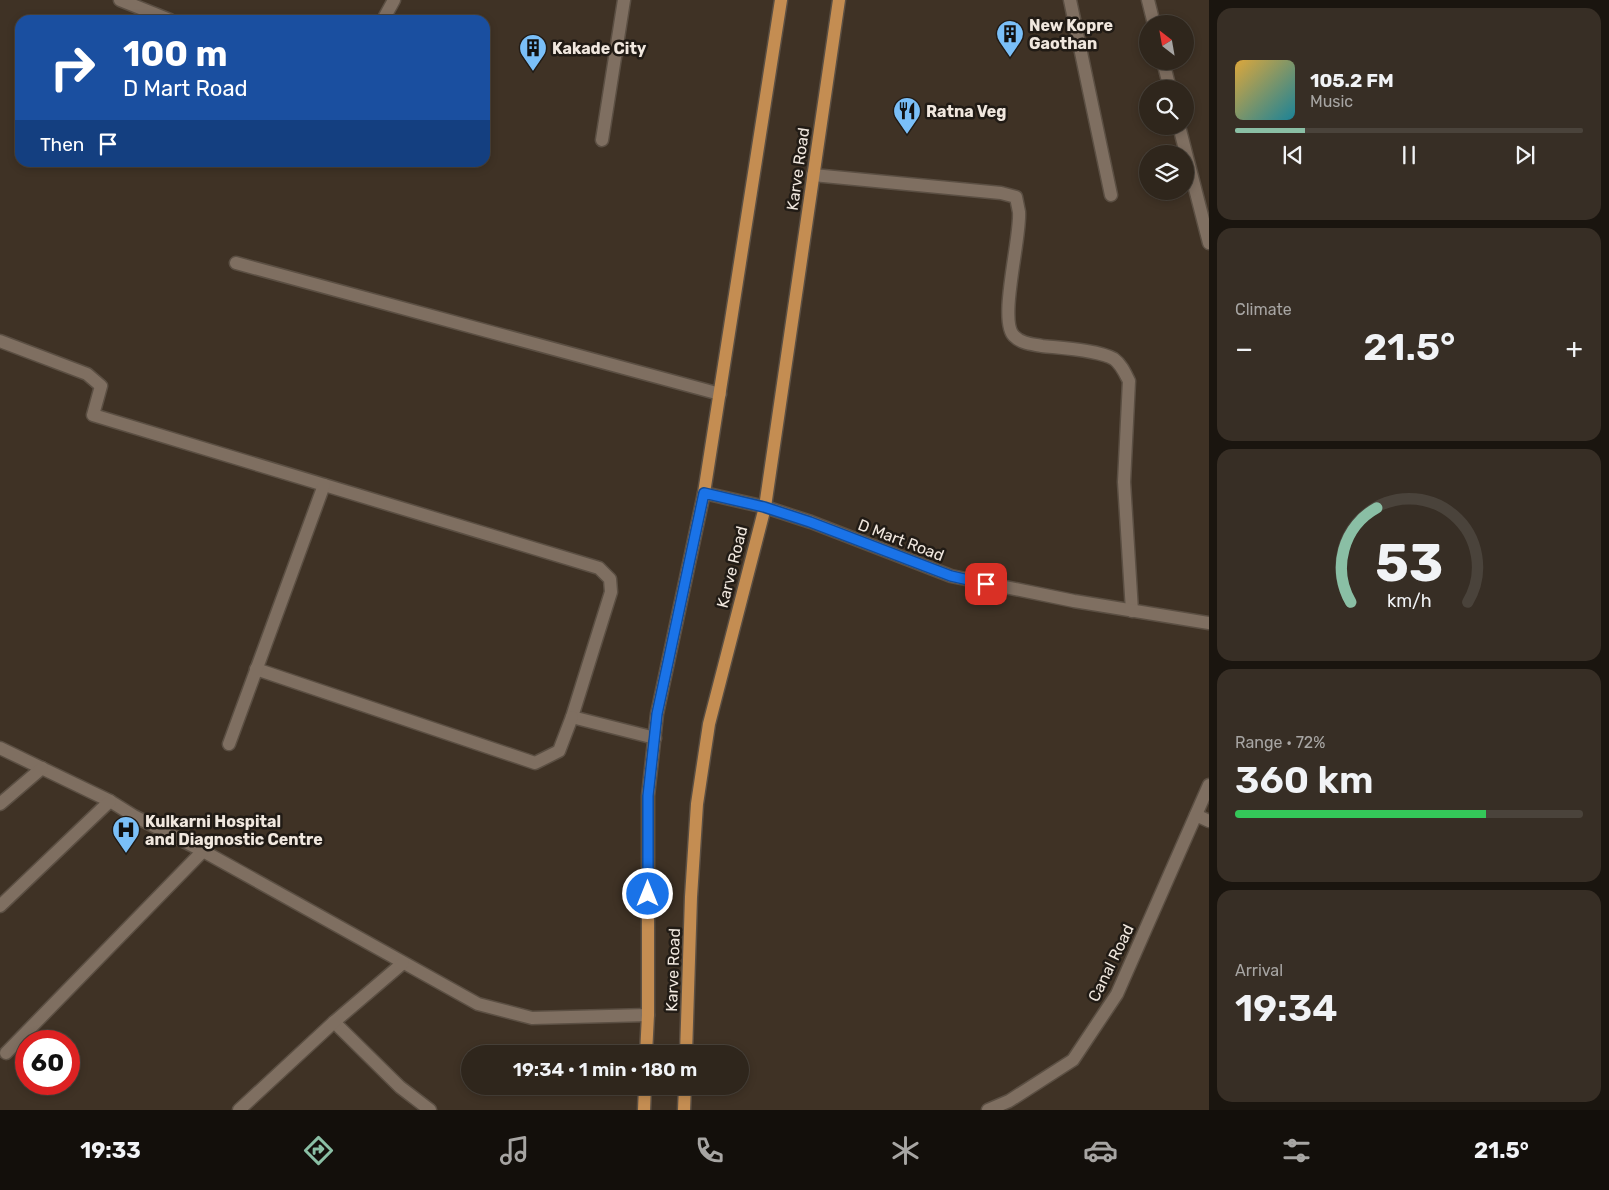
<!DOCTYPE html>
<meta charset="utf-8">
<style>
:root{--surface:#2f261c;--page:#372e25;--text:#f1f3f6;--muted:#a7a5a3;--line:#4a433b;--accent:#8abfa5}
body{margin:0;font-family:Rubik,sans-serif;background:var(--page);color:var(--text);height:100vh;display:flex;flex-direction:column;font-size:19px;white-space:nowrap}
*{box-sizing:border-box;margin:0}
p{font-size:16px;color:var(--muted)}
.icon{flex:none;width:28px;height:28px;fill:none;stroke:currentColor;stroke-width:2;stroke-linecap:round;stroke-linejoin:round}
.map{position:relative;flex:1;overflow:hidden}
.drawer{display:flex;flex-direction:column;gap:8px;padding:8px;background:#1a150f;width:400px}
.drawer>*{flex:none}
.hud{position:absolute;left:15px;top:15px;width:475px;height:152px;border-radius:15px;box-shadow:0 2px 8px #0003,0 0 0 1px var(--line);background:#1a4fa0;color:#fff;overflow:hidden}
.needle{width:32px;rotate:329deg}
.fabs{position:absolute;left:1139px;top:15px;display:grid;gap:10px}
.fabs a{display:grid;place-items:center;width:55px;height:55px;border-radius:50%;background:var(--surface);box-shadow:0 2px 8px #0003,0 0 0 1px var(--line);font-size:25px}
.speed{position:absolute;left:15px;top:1030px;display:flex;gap:10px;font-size:25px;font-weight:700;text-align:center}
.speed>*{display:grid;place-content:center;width:65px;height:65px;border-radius:50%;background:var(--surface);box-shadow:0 2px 8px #0003,0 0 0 1px var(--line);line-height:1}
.speed .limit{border:8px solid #d22;background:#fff;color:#111}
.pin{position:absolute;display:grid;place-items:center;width:42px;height:42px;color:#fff;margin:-21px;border-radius:10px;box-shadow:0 2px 8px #0006}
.me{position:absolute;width:55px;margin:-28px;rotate:0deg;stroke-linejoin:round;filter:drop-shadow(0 0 4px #0008)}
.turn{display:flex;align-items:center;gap:18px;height:105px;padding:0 25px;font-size:22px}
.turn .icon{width:65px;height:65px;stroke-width:2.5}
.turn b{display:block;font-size:35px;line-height:42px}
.then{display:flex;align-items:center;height:48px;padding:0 25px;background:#0003;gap:10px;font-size:19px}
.big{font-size:38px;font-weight:600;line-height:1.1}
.drawer .tile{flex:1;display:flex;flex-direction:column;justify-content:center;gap:8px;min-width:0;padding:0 18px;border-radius:15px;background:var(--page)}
.drawer .dial{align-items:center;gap:0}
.dial svg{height:130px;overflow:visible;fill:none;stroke:var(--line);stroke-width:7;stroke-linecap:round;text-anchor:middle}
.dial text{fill:var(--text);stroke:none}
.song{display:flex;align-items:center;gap:15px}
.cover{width:60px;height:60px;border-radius:8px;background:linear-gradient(135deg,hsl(40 70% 55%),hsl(190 70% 35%))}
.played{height:5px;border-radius:2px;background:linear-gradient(90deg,var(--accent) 20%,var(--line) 20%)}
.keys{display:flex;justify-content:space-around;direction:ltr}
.heat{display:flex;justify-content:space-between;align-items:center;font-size:28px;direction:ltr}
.charge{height:8px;border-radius:4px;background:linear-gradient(90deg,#34c759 72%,var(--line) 0)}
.trip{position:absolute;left:461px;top:1045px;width:288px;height:50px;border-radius:25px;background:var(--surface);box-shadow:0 2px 8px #0003,0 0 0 1px var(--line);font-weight:600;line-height:50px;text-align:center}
.menu{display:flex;height:80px;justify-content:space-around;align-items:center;background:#130f0b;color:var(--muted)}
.menu .icon{width:35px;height:35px}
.menu .active{color:var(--accent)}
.menu b{font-size:22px;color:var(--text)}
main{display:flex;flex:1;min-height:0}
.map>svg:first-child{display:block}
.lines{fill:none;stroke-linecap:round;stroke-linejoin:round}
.minor-casing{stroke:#5b4f43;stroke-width:15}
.major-casing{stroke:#5b4f43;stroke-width:15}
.minor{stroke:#7f6f61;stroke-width:12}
.major{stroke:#c48d52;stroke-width:12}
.route-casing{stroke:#114b97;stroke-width:12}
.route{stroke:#1a73e8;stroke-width:9}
.labels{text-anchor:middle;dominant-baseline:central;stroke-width:5;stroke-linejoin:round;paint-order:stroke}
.poi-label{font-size:16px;font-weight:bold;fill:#f0e7de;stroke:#211b15;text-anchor:start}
.street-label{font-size:16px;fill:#f0e7de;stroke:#211b15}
</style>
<main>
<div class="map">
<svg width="1209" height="1110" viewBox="0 0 1209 1110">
<rect width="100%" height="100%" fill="#3f3225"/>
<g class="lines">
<defs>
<g id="minor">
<polyline points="120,0 170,20"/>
<polyline points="1070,0 1111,195"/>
<polyline points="1148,0 1154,24"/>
<polyline points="383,20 394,0"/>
<polyline points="1163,61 1170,89"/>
<polyline points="1179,126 1209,243"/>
<polyline points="602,140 624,0"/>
<path d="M813,175L1001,193L1016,197C1017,202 1018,207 1019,212C1021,238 998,321 1014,336C1022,344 1032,344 1042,346C1060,348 1099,350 1114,359C1121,364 1125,373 1129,381L1124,482L1132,611"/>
<polyline points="236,263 720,394"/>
<polyline points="0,341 87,374 101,386 93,415 599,568 610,579 611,592 572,717 655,738"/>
<polyline points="704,493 765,507 811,522 951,576 1074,601 1209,623"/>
<polyline points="256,669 535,763 559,751 572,717"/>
<polyline points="229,744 324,485"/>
<polyline points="0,748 110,801 134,816 203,851 478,1004 532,1018 648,1015"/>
<polyline points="0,804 42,768"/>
<polyline points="1196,815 1209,821"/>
<polyline points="0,906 110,801"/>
<polyline points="334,1022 400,1087 430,1110"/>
<polyline points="6,1053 203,851"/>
<polyline points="239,1110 334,1022 403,963"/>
<polyline points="988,1110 1009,1101 1073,1060 1117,994 1209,785"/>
</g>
<g id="major">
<polyline points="646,1054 648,1015 648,796 657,714 704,493 781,0"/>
<polyline points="686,1054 691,897 697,804 709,724 765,507 839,0"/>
<polyline points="644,1110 645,1086"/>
<polyline points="684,1110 685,1086"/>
</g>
</defs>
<use href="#minor" class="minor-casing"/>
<use href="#major" class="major-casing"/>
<use href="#minor" class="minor"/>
<use href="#major" class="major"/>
</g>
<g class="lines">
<defs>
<polyline id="route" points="648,894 648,796 657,714 704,493 764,507 810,522 951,576 986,584"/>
</defs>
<use href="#route" class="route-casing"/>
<use href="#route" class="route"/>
</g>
<defs>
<symbol id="building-pin" viewBox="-11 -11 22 30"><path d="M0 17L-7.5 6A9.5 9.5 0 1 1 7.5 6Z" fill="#7abff8" stroke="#211b15"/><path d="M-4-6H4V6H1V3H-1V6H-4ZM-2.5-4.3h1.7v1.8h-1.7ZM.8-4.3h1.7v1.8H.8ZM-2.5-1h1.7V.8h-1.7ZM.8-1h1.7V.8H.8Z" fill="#111"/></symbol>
<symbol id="restaurant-pin" viewBox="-11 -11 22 30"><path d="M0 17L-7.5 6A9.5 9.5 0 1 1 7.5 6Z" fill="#7abff8" stroke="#211b15"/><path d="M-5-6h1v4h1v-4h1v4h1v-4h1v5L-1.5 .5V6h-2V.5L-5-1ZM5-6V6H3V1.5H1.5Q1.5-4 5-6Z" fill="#111"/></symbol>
<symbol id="hospital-pin" viewBox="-11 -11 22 30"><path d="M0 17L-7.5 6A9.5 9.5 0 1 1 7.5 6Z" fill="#7abff8" stroke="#211b15"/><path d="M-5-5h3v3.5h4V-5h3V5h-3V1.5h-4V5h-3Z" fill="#111"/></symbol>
</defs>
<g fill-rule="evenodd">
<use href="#building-pin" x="994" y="18" width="32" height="43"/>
<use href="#building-pin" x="517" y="32" width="32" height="43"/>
<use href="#restaurant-pin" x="891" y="95" width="32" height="43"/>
<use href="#hospital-pin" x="110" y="814" width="32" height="43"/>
</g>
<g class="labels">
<g class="poi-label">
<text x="1029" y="25">New Kopre<tspan x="1029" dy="18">Gaothan</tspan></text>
<text x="552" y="48">Kakade City</text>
<text x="926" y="111">Ratna Veg</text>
<text x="145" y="821">Kulkarni Hospital<tspan x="145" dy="18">and Diagnostic Centre</tspan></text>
</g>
<g class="street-label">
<text transform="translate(798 169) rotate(-82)">Karve Road</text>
<text transform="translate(901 540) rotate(21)">D Mart Road</text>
<text transform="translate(732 567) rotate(-76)">Karve Road</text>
<text transform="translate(1111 963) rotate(-64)">Canal Road</text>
<text transform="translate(673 970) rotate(-88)">Karve Road</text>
</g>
</g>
</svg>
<div class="fabs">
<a><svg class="needle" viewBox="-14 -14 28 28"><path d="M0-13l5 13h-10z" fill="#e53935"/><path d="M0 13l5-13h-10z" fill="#a7a5a3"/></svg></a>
<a><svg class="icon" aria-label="search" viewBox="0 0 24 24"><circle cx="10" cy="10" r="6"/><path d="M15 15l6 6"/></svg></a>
<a><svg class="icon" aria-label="layers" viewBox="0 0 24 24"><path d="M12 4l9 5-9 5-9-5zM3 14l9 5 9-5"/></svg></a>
</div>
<div class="speed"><div class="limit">60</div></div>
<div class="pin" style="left:986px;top:584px;background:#d93025"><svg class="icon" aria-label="arrive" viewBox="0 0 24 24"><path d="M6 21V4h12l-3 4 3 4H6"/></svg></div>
<svg class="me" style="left:648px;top:894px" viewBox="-20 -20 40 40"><circle r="17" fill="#1a73e8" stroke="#fff" stroke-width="3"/><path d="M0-11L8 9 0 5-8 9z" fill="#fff"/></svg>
<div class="trip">19:34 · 1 min · 180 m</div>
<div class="hud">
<div class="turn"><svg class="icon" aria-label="right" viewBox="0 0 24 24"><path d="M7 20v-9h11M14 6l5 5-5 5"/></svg><div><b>100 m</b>D Mart Road</div></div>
<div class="then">Then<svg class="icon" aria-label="arrive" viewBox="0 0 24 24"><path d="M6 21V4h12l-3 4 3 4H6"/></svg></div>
</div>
</div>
<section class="drawer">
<div class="tile">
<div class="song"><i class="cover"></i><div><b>105.2 FM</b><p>Music</p></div></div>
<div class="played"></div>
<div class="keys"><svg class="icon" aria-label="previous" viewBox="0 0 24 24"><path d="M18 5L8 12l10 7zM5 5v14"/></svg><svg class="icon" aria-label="pause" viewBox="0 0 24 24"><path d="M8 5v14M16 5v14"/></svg><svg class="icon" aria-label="next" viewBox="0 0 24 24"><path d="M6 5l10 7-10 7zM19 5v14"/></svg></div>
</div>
<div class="tile"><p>Climate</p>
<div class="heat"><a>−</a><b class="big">21.5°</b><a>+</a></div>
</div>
<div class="tile dial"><svg viewBox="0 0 100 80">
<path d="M14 69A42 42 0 1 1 86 69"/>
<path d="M14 69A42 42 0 0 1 30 11" stroke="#8abfa5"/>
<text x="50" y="56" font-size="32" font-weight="700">53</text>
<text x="50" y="72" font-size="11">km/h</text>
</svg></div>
<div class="tile"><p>Range · 72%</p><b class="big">360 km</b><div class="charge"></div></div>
<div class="tile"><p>Arrival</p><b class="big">19:34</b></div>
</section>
</main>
<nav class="menu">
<b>19:33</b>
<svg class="icon active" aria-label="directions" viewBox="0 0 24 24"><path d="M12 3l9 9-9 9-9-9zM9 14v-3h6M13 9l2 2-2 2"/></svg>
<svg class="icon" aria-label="music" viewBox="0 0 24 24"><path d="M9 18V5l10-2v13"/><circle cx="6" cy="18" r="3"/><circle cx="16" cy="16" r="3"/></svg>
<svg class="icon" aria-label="phone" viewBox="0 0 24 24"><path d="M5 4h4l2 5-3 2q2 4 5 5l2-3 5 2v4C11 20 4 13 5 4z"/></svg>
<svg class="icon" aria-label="climate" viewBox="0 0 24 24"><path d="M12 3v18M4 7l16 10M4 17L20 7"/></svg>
<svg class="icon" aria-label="car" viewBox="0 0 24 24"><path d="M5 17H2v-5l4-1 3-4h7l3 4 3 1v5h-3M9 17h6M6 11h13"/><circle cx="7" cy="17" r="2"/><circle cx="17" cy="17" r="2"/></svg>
<svg class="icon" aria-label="filters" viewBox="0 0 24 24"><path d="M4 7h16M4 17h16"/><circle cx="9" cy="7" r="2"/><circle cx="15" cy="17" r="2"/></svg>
<b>21.5°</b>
</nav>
